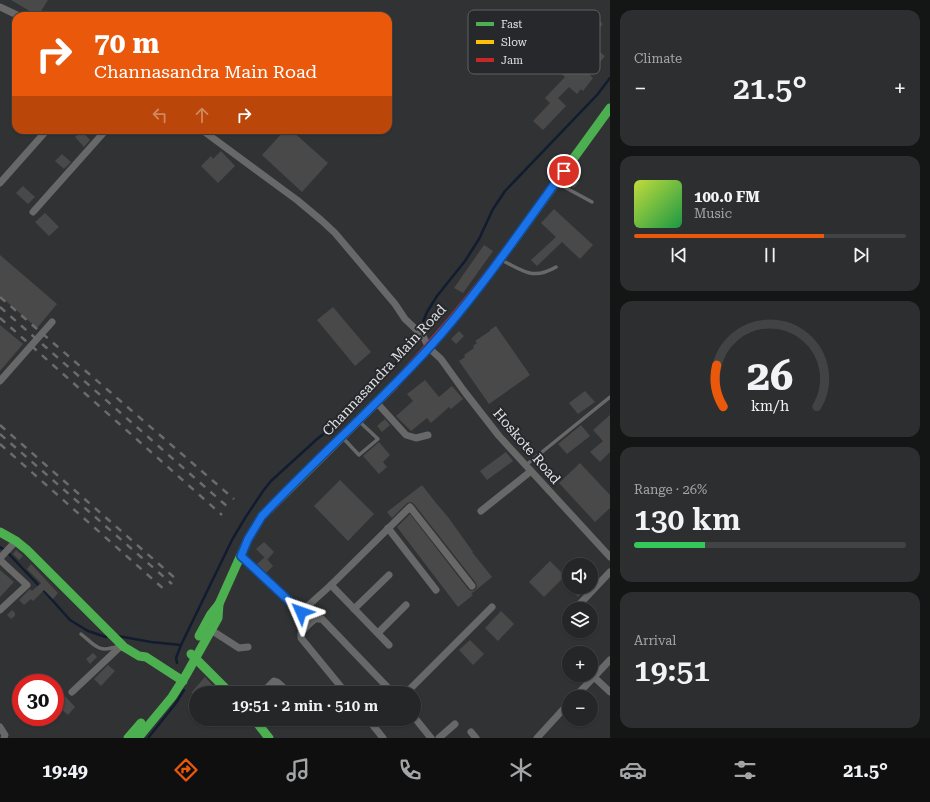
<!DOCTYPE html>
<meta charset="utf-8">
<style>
:root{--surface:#252627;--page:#2d2e2f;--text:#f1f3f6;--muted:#a3a5a7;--line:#424344;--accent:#ea580c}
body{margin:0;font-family:"Roboto Serif",serif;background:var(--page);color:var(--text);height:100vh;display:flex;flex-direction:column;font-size:15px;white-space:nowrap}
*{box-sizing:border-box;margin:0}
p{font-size:13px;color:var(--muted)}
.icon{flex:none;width:22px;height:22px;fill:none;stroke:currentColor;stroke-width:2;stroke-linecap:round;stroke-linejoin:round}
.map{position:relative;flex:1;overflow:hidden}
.sheet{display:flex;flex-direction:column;gap:10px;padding:10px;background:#141515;width:320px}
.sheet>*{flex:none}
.hud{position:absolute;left:12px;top:12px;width:380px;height:122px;border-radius:12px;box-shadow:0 1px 3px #0004,0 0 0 1px var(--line);background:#ea580c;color:#fff;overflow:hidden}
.buttons{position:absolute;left:562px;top:558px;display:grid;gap:8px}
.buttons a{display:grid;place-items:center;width:36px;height:36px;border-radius:50%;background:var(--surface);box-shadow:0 1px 3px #0004,0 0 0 1px var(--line);font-size:20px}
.speed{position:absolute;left:12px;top:674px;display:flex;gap:8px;font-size:20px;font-weight:700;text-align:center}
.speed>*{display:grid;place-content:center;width:52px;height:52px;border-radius:50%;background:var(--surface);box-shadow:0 1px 3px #0004,0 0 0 1px var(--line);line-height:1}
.speed .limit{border:6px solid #d22;background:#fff;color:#111}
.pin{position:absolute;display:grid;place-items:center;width:34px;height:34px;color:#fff;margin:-17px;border:2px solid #fff;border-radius:50%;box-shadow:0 1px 4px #0007}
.me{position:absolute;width:44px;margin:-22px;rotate:313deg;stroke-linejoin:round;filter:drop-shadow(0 0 3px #0008)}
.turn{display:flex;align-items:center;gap:14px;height:84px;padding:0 16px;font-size:18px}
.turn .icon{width:52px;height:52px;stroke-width:2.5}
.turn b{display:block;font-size:28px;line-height:34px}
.lanes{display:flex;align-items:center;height:38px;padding:0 16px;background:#0003;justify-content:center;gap:20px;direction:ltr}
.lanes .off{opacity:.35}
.big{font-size:30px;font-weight:600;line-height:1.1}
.sheet .widget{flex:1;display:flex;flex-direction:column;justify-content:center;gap:6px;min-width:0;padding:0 14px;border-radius:12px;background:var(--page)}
.sheet .dial{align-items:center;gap:0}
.dial svg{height:104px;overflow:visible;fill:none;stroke:var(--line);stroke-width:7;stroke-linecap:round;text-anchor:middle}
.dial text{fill:var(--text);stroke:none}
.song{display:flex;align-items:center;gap:12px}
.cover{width:48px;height:48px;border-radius:6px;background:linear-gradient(135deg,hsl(70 70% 55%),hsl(140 70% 35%))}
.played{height:4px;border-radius:2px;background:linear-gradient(90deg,var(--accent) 70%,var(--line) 70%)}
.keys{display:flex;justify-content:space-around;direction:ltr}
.heat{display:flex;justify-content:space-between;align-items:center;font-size:22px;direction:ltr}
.charge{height:6px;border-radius:3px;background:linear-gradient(90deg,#34c759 26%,var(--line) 0)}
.trip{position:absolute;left:189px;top:686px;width:232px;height:40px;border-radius:20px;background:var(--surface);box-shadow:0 1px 3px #0004,0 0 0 1px var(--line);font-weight:600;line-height:40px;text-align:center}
.tabs{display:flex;height:64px;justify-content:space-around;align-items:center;background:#0f0f10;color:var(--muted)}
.tabs .icon{width:28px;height:28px}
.tabs .active{color:var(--accent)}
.tabs b{font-size:18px;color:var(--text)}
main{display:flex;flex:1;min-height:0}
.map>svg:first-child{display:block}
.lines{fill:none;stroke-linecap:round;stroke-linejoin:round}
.stream{stroke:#111c30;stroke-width:2.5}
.building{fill:#494949}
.lane{stroke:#686868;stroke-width:3.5}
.street{stroke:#686868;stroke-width:7}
.fast{stroke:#4caf50;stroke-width:9}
.slow{stroke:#ffc107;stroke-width:9}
.jam{stroke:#c62828;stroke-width:9}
.rail{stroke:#6b6b6b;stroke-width:2.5;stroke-dasharray:7 7;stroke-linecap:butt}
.route-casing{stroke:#114b97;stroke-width:10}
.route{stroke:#1a73e8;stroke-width:7}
.labels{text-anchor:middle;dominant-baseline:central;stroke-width:4;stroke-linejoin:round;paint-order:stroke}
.street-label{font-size:14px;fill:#e0e1e4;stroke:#26282b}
.key{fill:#26282b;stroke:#5e6062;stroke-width:1}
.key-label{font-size:11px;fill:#e0e1e4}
</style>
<main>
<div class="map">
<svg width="610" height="738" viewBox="0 0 610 738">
<rect width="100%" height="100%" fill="#313234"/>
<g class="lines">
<g class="stream">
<polyline points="0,547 3,549"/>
<polyline points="8,553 45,592 70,620 88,631 106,637"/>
<polyline points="118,636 151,642 181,645"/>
<polyline points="177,663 176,658 181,645 232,540 245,518 263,491 271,481 316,440 344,417 395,365 419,332 427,312 437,296 465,261 479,239 493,209 505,191 597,95 610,78"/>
<polyline points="148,738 176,703 184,690"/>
</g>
</g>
<g class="building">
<polygon points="11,0 48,0 38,16"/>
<polygon points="596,18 603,24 595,33 588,27"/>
<polygon points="582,38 605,56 590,75 593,78 583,91 581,89 577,94 569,87 558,98 566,106 543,130 533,121 550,103 545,98 565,77 552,66 562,53 567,57"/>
<polygon points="285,130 291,130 328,163 302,192 262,155"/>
<polygon points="82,131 90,140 84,147 75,137"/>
<polygon points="221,151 235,166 218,183 201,166 211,156 213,159"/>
<polygon points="62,154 71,162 64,169 55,161"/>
<polygon points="571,176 579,183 574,188 565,182"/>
<polygon points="23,186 35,197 28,204 16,193"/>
<polygon points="554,209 593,245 580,259 562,242 537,266 531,260 556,237 541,223"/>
<polygon points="45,213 59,227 49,236 35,222"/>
<polygon points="484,245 493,251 463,293 454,288"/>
<polygon points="0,255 57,304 37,328 0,296"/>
<polygon points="439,305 445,308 439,317 434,313"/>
<polygon points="333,307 371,352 355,366 317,320"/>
<polygon points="0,325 23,344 0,371"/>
<polygon points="496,326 530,375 489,404 459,361 465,357 464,355 474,348 473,346 477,343 475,341 490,331 490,330"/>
<polygon points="459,331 464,336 456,344 451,339"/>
<polygon points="425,380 439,397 452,386 463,399 451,409 449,407 431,423 427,418 411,431 396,416 413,401 407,394"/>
<polygon points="585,391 595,402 578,414 569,403"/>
<polygon points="610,415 610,452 600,462 590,452 603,441 593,430"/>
<polygon points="385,419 390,425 382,432 377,426"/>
<polygon points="581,425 590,436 567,454 558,444"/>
<polygon points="379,442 390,455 383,462 387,467 379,474 363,456"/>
<polygon points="506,452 513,461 487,480 480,471"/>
<polygon points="580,463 610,495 610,508 595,522 559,483"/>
<polygon points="340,480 374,514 348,541 314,506"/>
<polygon points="422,485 436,503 448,517 473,552 472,552 492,577 471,594 473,595 458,607 397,527 410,514 468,589 471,591 475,590 477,587 476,583 414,504 411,502 407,503 392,518 387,512"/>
<polygon points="264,542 274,552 267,560 256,549"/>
<polygon points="16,550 23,556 19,560 13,554"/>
<polygon points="265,557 273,566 266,573 257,564"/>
<polygon points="550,561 565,576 544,597 529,582"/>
<polygon points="31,564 58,593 53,599 44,590 33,601 31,599 24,605 19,600 30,589 32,591 41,583 27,569"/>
<polygon points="0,570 14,582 0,597"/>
<polygon points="568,587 589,587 578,597"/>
<polygon points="12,610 15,613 15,616 11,619 7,615"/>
<polygon points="501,611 514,624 498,641 485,628"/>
<polygon points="470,640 484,654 473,665 459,650"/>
<polygon points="93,653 97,657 90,664 86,659"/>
<polygon points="108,665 115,671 101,686 94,679"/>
<polygon points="205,677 216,689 212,693 191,693"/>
<polygon points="65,696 75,707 68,715 59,707 62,704 59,702"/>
</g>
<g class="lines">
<g class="lane">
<polyline points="557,183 592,202"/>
<path d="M501,260C523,270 532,281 556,267"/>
<polyline points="343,438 359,455 378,439 361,423"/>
<polyline points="526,465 610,397"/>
<path d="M81,634C97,647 98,653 119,646"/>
</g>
<g class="street">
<polyline points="0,7 19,16"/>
<polyline points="202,130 297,200 321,220 335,233 395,304 405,319 423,336 429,348 441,359 464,391 499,436 610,557"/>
<polyline points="0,183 47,130"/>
<polyline points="33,212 106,130"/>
<polyline points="0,381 52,322"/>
<polyline points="377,403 406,435 416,438 428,435"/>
<polyline points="481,511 531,471"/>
<polyline points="388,528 436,590"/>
<polyline points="241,556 301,612 331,585 389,645"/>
<polyline points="0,558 16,541"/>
<polyline points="0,560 27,585 0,610"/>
<polyline points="331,585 410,507 472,586"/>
<polyline points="354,609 389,575"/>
<polyline points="575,609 610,572"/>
<polyline points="301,612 309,624 301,633 301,638 346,693"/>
<polyline points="309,624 315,619 322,619 393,693"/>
<polyline points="211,630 239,648 248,647"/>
<polyline points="378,633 406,605"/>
<polyline points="594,677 610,692"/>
<polyline points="72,692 122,645"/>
<polyline points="262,693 274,681 277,682 285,689"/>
<polyline points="406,693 492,607"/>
<polyline points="575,697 610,660"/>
<polyline points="414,717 431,738"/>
<polyline points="368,719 383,738"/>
<polyline points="0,727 5,735 4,738"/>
<polyline points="471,732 476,738"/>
<polyline points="439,738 455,724"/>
<polyline points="537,738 569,703"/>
</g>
<g class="fast">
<polyline points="510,246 610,108"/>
<polyline points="0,532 16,541 27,550 124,647 139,656 146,657 183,681"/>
<polyline points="199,636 211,614 219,604"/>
<polyline points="191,654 230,693"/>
<polyline points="254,719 269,738"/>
<polyline points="128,738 141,723"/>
<polyline points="138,738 172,697 186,675 218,618 219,604 248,539 262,516 269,509"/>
</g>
<polyline class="slow" points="269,509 394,385"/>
<path class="jam" d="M394,385C435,341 474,295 510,246"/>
<g class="rail">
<polyline points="0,297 234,499"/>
<polyline points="0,307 229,508"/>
<polyline points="0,318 222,515"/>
<polyline points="0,425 176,579"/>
<polyline points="0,434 172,584"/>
<polyline points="0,444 166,591"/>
</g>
</g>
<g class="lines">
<defs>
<path id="route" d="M301,612L241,556L248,539L262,516C316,459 375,407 428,349C478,294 520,231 564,171"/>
</defs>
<use href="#route" class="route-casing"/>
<use href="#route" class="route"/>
</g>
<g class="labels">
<g class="street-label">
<text transform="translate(384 370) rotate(-47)">Channasandra Main Road</text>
<text transform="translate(527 446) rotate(49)">Hoskote Road</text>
</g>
</g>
<rect x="468" y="10" width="132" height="64" rx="6" class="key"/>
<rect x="476" y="22" width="18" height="4" fill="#4caf50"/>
<rect x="476" y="40" width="18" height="4" fill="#ffc107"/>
<rect x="476" y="58" width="18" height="4" fill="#c62828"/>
<g class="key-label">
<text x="501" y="28">Fast</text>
<text x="501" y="46">Slow</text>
<text x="501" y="64">Jam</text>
</g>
</svg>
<div class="buttons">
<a><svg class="icon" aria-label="sound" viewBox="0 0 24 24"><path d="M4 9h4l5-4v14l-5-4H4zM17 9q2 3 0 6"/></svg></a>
<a><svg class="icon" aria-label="layers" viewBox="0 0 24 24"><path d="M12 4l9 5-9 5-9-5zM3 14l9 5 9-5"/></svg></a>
<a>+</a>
<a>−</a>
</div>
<div class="speed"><div class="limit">30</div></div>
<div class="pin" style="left:564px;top:171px;background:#d93025"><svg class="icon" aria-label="arrive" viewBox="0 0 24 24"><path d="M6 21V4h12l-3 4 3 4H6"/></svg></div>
<svg class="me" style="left:301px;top:612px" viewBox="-20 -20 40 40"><path d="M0-17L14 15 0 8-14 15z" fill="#1a73e8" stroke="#fff" stroke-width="4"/></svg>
<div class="trip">19:51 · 2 min · 510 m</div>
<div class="hud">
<div class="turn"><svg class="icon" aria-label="right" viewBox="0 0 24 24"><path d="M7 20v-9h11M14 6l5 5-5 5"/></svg><div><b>70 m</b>Channasandra Main Road</div></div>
<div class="lanes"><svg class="icon off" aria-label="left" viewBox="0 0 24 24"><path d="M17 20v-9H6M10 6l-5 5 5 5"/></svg><svg class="icon off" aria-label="ahead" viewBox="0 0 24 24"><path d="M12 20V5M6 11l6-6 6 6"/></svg><svg class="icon" aria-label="right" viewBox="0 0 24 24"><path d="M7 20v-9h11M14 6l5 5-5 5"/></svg></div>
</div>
</div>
<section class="sheet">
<div class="widget"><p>Climate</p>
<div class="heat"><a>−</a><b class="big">21.5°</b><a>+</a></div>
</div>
<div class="widget">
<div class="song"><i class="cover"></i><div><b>100.0 FM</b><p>Music</p></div></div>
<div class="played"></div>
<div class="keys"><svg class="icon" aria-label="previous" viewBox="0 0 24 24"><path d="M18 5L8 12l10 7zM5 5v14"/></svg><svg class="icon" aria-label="pause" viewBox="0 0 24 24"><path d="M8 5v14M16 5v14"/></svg><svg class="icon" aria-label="next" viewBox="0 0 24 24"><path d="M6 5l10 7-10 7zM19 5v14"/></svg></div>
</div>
<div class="widget dial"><svg viewBox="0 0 100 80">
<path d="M14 69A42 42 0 1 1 86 69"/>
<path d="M14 69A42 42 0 0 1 9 37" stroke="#ea580c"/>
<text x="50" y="56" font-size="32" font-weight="700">26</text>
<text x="50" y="72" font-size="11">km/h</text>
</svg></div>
<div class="widget"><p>Range · 26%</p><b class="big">130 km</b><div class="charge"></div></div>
<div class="widget"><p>Arrival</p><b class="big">19:51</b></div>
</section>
</main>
<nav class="tabs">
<b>19:49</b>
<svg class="icon active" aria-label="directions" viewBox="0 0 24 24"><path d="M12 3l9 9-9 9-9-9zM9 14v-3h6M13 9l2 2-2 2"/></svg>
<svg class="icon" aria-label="music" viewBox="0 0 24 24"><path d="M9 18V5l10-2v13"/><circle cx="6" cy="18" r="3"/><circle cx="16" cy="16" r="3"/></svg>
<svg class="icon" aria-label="phone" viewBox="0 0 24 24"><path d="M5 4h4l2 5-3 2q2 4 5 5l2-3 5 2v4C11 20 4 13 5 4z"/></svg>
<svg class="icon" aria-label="climate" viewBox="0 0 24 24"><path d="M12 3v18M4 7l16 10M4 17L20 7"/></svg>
<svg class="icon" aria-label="car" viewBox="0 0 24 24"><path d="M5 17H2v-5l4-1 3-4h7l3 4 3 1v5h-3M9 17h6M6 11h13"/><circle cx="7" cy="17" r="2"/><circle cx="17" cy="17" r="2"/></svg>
<svg class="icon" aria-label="filters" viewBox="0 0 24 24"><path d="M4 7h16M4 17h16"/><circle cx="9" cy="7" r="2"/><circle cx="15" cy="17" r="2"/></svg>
<b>21.5°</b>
</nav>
